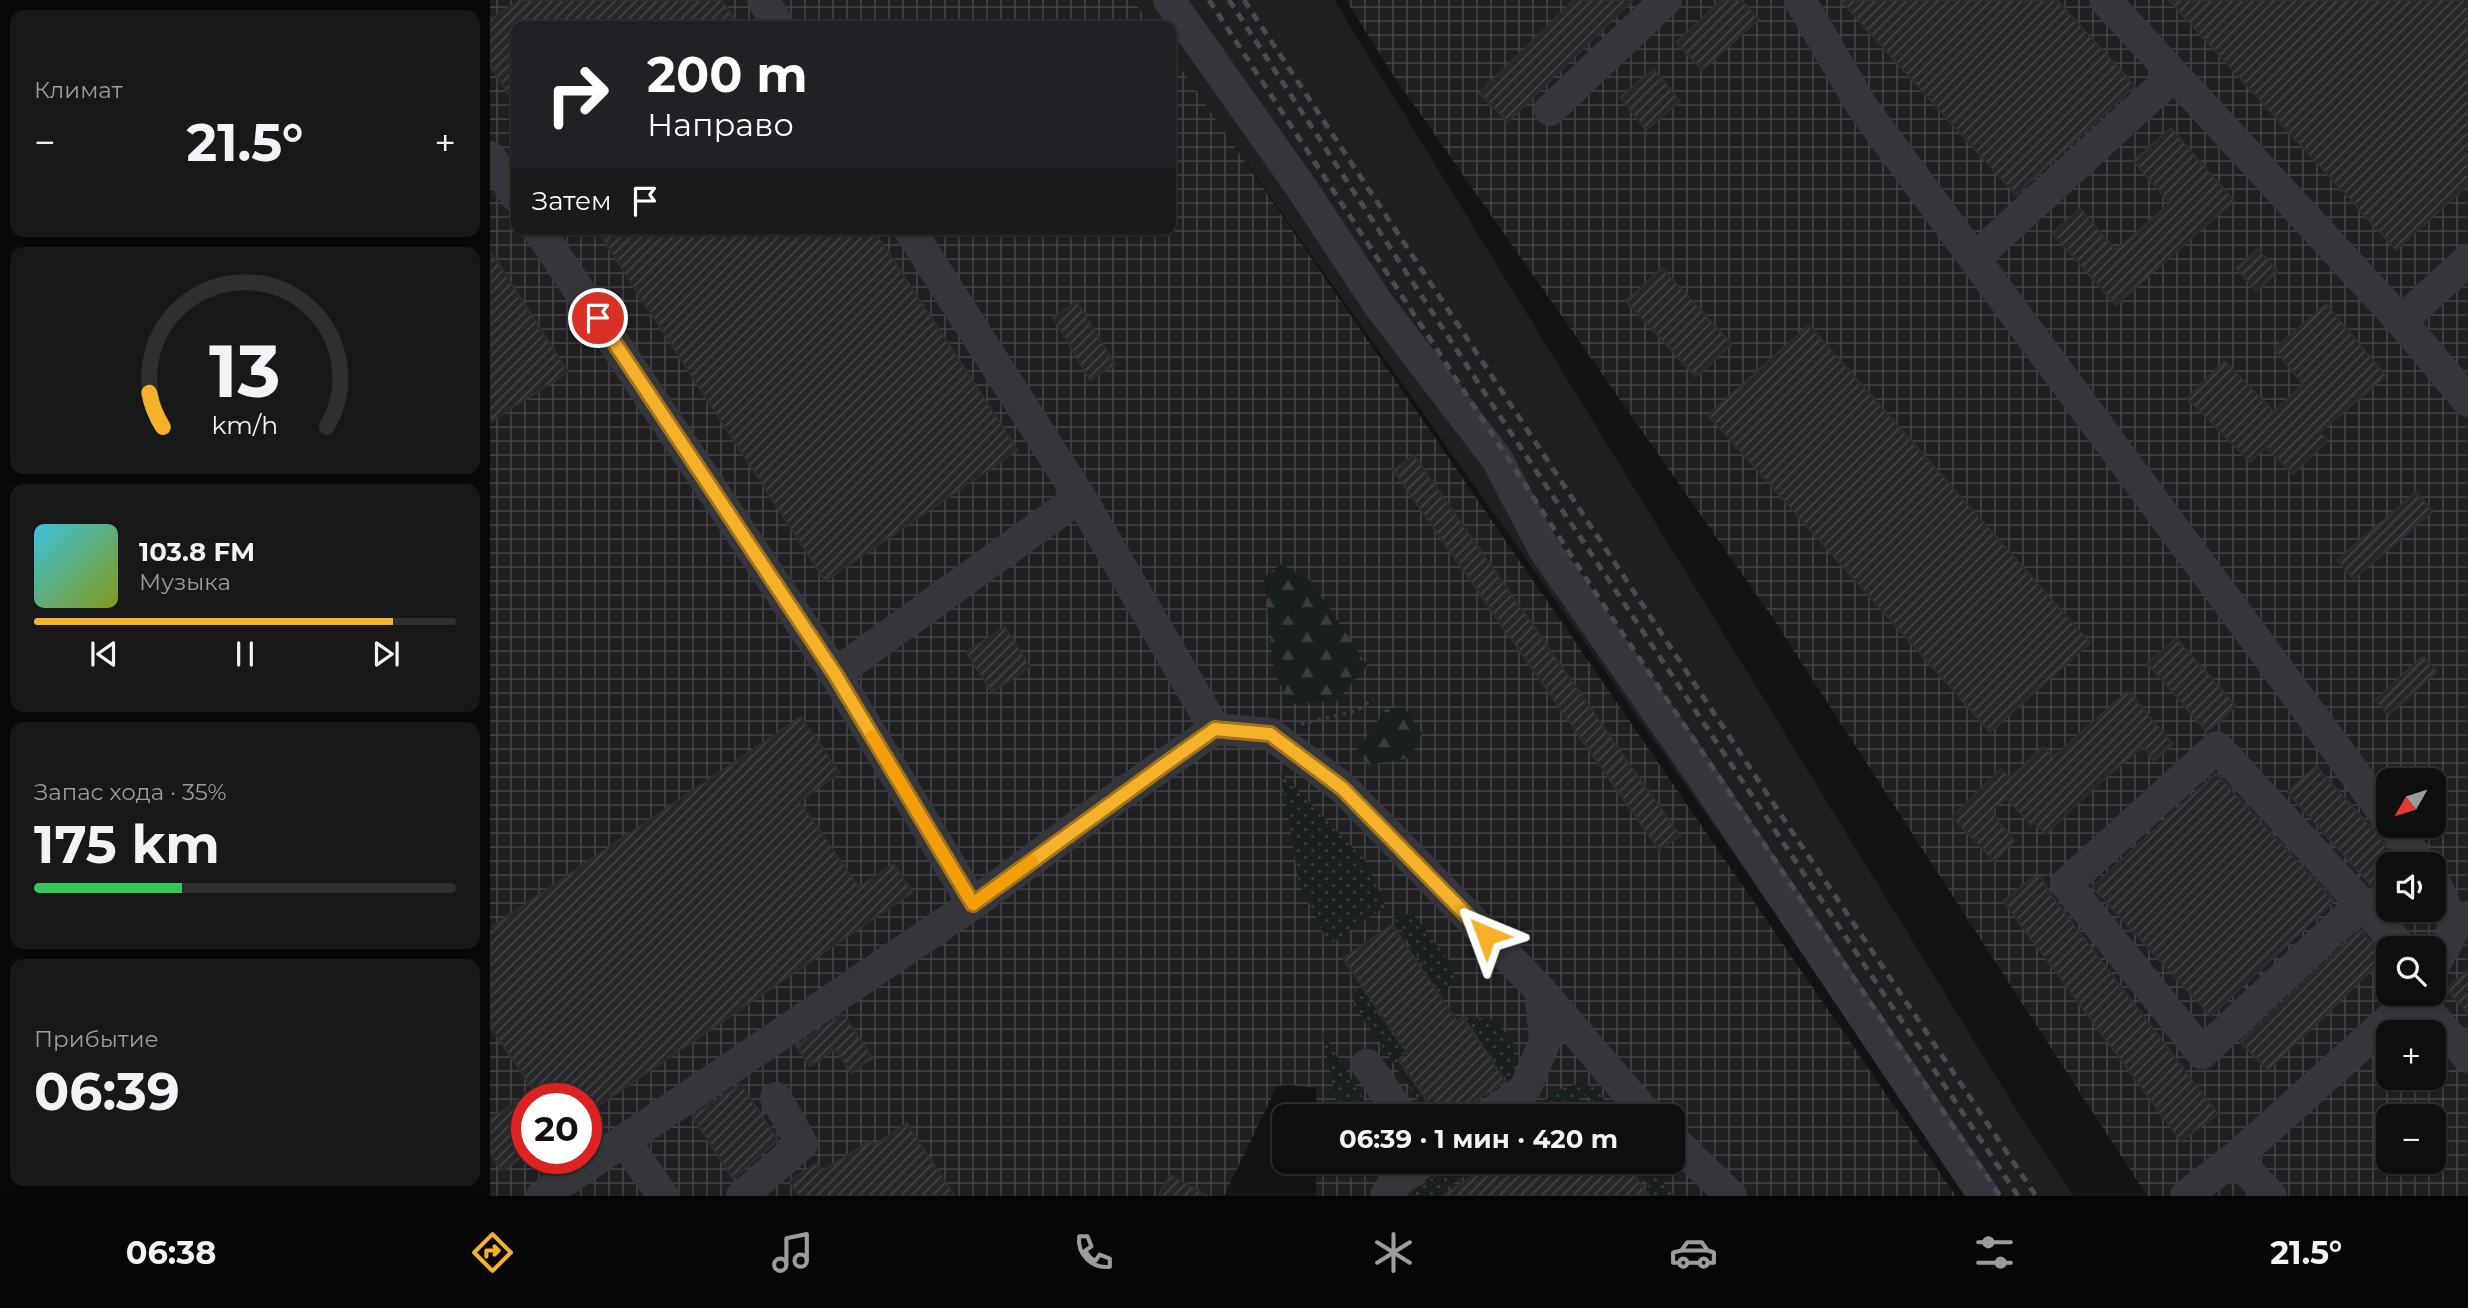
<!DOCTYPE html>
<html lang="ru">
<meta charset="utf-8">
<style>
:root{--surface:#0f0f10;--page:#181819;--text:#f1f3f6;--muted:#9b9c9f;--line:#2f2f30;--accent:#f6b12b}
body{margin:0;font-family:Montserrat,sans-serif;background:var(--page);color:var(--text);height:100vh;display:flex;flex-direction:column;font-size:26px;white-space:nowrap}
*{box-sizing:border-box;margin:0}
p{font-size:23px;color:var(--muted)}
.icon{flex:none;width:38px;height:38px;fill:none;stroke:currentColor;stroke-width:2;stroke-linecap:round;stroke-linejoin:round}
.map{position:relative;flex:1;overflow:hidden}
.drawer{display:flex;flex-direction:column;gap:10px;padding:10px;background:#080809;width:490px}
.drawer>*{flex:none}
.guide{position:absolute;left:21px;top:21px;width:665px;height:214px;border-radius:14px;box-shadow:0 2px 5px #0004,0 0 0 2px var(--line);background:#202124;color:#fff;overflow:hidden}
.needle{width:46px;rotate:231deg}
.controls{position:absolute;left:1886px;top:768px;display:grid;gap:14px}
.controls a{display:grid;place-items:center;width:70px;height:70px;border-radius:14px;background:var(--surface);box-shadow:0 2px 5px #0004,0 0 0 2px var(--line);font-size:35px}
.speed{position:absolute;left:21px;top:1083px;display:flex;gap:14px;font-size:35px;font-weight:700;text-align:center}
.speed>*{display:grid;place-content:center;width:91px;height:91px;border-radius:50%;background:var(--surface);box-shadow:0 2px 5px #0004,0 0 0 2px var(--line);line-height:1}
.speed .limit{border:10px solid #d22;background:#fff;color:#111}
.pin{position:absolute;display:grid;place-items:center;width:60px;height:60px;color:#fff;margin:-30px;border:4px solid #fff;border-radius:50%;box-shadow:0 2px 7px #0007}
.me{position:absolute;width:77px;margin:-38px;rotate:316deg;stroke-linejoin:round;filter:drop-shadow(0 0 5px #0008)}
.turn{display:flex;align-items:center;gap:24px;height:147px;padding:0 21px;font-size:32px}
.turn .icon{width:91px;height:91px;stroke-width:2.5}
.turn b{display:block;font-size:49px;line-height:60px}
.then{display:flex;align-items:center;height:66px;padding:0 21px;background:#0003;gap:14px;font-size:26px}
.big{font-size:52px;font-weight:700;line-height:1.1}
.drawer .widget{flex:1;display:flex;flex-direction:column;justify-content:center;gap:10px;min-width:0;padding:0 24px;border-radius:14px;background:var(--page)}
.drawer .dial{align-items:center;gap:0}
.dial svg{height:182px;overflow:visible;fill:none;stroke:var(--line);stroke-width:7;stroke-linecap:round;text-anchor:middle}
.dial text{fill:var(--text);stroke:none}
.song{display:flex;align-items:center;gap:21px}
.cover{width:84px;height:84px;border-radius:10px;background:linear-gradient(135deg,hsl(190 70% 55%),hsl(70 70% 35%))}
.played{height:7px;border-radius:4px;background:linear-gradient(90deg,var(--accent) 85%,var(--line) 85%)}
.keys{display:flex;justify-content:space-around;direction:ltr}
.heat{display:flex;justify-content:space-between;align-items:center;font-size:38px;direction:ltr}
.charge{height:10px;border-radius:5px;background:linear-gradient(90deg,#34c759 35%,var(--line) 0)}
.trip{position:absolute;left:782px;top:1104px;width:413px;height:70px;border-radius:14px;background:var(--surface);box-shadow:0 2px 5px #0004,0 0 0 2px var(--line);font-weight:700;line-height:70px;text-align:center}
.tab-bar{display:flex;height:112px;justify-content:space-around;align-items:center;background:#060606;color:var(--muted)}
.tab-bar .icon{width:49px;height:49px}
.tab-bar .on{color:var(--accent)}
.tab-bar b{font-size:32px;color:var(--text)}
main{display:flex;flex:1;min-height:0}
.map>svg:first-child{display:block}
.built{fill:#202023}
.industrial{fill:url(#industrial-grid);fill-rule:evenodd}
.grass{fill:url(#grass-dots)}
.forest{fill:url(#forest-firs)}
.building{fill:url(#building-hatch);stroke:#2e2e32;stroke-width:2}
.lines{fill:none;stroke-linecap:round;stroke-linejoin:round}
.path{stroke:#3b3d42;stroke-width:3.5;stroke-dasharray:3.5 5;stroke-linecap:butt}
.minor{stroke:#35363b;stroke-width:32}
.rail{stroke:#484a50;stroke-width:5;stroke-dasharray:9 7;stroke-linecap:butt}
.route-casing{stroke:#a0731c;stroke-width:18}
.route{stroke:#f6b12b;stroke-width:12}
.slow{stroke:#f59e0b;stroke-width:12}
</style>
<main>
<section class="drawer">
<div class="widget"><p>Климат</p>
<div class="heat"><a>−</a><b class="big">21.5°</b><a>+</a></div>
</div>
<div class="widget dial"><svg viewBox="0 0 100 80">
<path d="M14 69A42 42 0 1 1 86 69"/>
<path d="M14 69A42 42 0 0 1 8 54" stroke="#f6b12b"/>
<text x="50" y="56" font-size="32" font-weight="700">13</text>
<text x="50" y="72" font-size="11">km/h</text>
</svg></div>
<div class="widget">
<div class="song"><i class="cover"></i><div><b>103.8 FM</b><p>Музыка</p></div></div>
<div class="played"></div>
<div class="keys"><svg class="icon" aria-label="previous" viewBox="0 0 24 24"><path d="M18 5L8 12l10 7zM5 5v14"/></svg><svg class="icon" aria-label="pause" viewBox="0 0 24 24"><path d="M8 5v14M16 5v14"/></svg><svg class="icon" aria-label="next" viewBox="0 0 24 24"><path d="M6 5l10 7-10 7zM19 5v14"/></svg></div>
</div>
<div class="widget"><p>Запас хода · 35%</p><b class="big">175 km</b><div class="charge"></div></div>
<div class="widget"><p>Прибытие</p><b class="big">06:39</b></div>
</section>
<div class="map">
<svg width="1978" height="1196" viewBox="0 0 1978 1196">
<defs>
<pattern id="industrial-grid" width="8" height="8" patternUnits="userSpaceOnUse" patternTransform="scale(1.75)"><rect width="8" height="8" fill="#202023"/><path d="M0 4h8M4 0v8" fill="none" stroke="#3d3e41"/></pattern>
<pattern id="grass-dots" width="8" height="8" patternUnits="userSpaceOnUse" patternTransform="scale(1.75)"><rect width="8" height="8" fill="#1a201b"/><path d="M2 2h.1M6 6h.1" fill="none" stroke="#383e3a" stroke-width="1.8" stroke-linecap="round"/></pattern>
<pattern id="forest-firs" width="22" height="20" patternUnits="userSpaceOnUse" patternTransform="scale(1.75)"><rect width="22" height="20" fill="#1a201b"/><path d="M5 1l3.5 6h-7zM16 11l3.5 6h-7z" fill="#383e3a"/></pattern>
<pattern id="building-hatch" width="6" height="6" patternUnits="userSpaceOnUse" patternTransform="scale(1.75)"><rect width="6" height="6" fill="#27272a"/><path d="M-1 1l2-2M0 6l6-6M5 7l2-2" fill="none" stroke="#434447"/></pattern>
</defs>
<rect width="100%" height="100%" fill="#141416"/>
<polygon class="built" points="644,0 844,0 1521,1101 1584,1196 1485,1196 682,57 681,26 661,26"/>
<g class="industrial">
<path d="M0,0H643L662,26H26V229H681V54L1466,1196H826V1162H1183V1116H827L826,1088L801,1085L787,1086L734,1196H0ZM37,1099H96V1158H37Z"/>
<path d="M856,0H1978V1196H1657L1282,617L901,72ZM1899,780H1944V826H1899ZM1899,864H1944V910H1899ZM1899,948H1944V994H1899ZM1899,1032H1944V1078H1899ZM1899,1116H1944V1162H1899Z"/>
</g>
<g class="grass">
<polygon points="791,773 875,860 896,906 839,945 809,883"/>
<polygon points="922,913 961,963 964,977 953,998 903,917"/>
<polygon points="870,987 915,1053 907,1060 946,1116 939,1116 864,1005 865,990"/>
<path d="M974,1016L1005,1020C1019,1038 1033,1049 1028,1072L1017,1080Z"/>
<polygon points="832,1031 884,1116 849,1116"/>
<path d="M1090,1083C1107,1083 1116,1104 1126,1116H1111L1097,1094L1064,1116H1032L1071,1089Z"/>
<polygon points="858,1162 892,1162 862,1180"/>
<polygon points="970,1162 979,1162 984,1169 946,1196 923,1196 928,1187"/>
<polygon points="1142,1162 1159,1162 1184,1196 1165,1196"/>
</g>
<g class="forest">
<polygon points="791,564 821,581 877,665 847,701 801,704 784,672 774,577"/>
<polygon points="914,707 932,734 920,758 879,765 867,750 896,709"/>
</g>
<g class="building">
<polygon points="30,0 232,0 249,26 26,26 26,106 0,66 0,19"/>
<polygon points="1084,0 1143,0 1018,122 989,93"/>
<polygon points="1232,0 1251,0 1269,19 1212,70 1186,42"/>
<polygon points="1350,0 1567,0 1645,86 1526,195"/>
<polygon points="1679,0 1978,0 1978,185 1906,250"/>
<polygon points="1164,69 1190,101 1156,130 1130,97"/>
<polygon points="1681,128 1744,201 1626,305 1562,233 1590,209 1626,250 1680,203 1643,161"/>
<polygon points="106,229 383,229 528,450 335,581"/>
<polygon points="1768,249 1788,272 1766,291 1746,268"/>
<polygon points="0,250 78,372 0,422"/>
<polygon points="1172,268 1242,344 1206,377 1136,301"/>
<polygon points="587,302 625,365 600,380 563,317"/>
<polygon points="1836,304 1896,376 1830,432 1838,440 1803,474 1776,447 1760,462 1697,398 1735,361 1784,412 1813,384 1784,349"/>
<polygon points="1319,325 1600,643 1500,732 1218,415"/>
<polygon points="924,455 1190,836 1169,850 903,470"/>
<polygon points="1926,492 1943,511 1864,579 1847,560"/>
<polygon points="515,627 540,667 502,692 476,652"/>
<polygon points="1686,638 1746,706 1717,732 1657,663"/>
<polygon points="1933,656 1947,671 1899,715 1885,700"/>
<polygon points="1638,691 1683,744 1664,761 1653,747 1608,784 1556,834 1544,823 1541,825 1516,798 1501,811 1524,841 1504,861 1462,817 1511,769 1520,778 1553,747 1563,757"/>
<polygon points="311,717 350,773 309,801 369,887 404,864 423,892 96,1114 96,1099 49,1099 0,1026 0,928"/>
<polygon points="1826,766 1887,834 1909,864 1899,864 1899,906 1797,792"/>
<polygon points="1726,773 1844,901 1721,1016 1602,887"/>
<polygon points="1544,877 1551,877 1562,896 1728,1114 1691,1141 1513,901"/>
<polygon points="902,925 967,1021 973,1017 1015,1081 963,1116 948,1116 909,1060 918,1054 853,958"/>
<polygon points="1870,930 1895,957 1778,1070 1750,1042"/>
<polygon points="1978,970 1978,1013 1956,989"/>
<polygon points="353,1014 383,1058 361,1073 345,1049 320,1066 306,1046"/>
<polygon points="251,1084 288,1140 243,1179 202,1116"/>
<polygon points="37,1094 37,1154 12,1171 0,1153 0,1119"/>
<polygon points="417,1123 465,1196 309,1196 299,1181 327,1163 332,1171 380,1141 383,1146"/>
<polygon points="986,1162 1136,1162 1159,1196 952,1196 991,1170"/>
<polygon points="680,1175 718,1196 668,1196"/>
</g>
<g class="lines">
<polyline class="path" points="811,724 866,711 883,699"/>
<g class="minor">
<polyline points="273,0 289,26"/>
<polyline points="679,0 811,187 889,305 1007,459 1054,549 1208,770 1494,1196"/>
<polyline points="1310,0 1373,108 1899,820"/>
<polyline points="1615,0 1911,321 1978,401"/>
<polyline points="1060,110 1176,0"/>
<polyline points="0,157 26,196"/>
<polyline points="48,229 345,674 483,904"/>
<polyline points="419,229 590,497 725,729"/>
<polyline points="1484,259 1684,75"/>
<polyline points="1911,321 1978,260"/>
<polyline points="345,674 590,497"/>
<polyline points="1903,826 1932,864"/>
<polyline points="1944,881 1965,928"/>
<polyline points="1871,904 1712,1053 1576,884 1727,747 1912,948"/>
<polyline points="1944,965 1965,928 1978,917"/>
<polyline points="1926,998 1978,1057"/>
<polyline points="877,1065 912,1116"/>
<polyline points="998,1116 1035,1089 1055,1041 1050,990"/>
<polyline points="134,1140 173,1196"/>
<polyline points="1183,1140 1241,1196"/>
<polyline points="1745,1158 1781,1196"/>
<polyline points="52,1196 483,904 609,810 725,729 780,734 852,787 1050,990 1158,1116"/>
<polyline points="252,1196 312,1144 286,1098"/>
<polyline points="896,1196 901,1187 933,1162"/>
<polyline points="1696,1196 1745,1158 1928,994"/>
</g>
<g class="rail">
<polyline points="719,0 1107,595 1510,1196"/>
<polyline points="739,0 1013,421 1528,1196"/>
<polyline points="754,0 1295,821 1546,1196"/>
</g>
</g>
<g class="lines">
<defs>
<polyline id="route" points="108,318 345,674 483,904 684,758 725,729 735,730 780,734 852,788 996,935"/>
</defs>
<use href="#route" class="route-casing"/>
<use href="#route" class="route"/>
<polyline class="slow" points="382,736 483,904 542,861"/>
</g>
</svg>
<div class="controls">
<a><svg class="needle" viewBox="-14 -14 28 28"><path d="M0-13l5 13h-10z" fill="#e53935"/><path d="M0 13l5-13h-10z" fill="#9b9c9f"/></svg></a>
<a><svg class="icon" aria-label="sound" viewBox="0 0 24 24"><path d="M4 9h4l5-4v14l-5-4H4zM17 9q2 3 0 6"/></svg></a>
<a><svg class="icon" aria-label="search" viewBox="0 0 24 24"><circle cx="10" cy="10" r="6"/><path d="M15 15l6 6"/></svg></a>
<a>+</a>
<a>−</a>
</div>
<div class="speed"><div class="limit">20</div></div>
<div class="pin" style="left:108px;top:318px;background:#d93025"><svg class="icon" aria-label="arrive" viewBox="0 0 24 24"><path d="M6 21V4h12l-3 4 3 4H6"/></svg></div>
<svg class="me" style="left:996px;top:935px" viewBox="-20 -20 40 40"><path d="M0-17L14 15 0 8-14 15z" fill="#f6b12b" stroke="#fff" stroke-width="4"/></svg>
<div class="trip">06:39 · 1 мин · 420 m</div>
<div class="guide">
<div class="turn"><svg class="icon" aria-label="right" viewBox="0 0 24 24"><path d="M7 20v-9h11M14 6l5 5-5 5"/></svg><div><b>200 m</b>Направо</div></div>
<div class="then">Затем<svg class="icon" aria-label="arrive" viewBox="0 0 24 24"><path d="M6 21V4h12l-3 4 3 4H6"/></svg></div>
</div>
</div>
</main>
<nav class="tab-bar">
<b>06:38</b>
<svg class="icon on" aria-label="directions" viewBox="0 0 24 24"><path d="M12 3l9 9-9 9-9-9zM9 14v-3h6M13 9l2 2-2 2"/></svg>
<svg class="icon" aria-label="music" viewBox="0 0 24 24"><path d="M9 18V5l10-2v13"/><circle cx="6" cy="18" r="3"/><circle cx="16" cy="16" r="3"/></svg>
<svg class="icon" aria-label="phone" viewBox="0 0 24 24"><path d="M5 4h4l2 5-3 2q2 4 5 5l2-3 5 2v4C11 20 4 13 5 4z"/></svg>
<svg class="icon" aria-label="climate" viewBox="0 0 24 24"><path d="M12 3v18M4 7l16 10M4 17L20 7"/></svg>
<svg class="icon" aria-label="car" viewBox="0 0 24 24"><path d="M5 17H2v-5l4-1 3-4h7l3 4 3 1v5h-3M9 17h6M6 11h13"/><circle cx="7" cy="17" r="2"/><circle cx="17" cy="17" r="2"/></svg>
<svg class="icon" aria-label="filters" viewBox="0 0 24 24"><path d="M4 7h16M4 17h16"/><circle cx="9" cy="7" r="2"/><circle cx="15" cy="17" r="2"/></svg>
<b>21.5°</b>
</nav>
